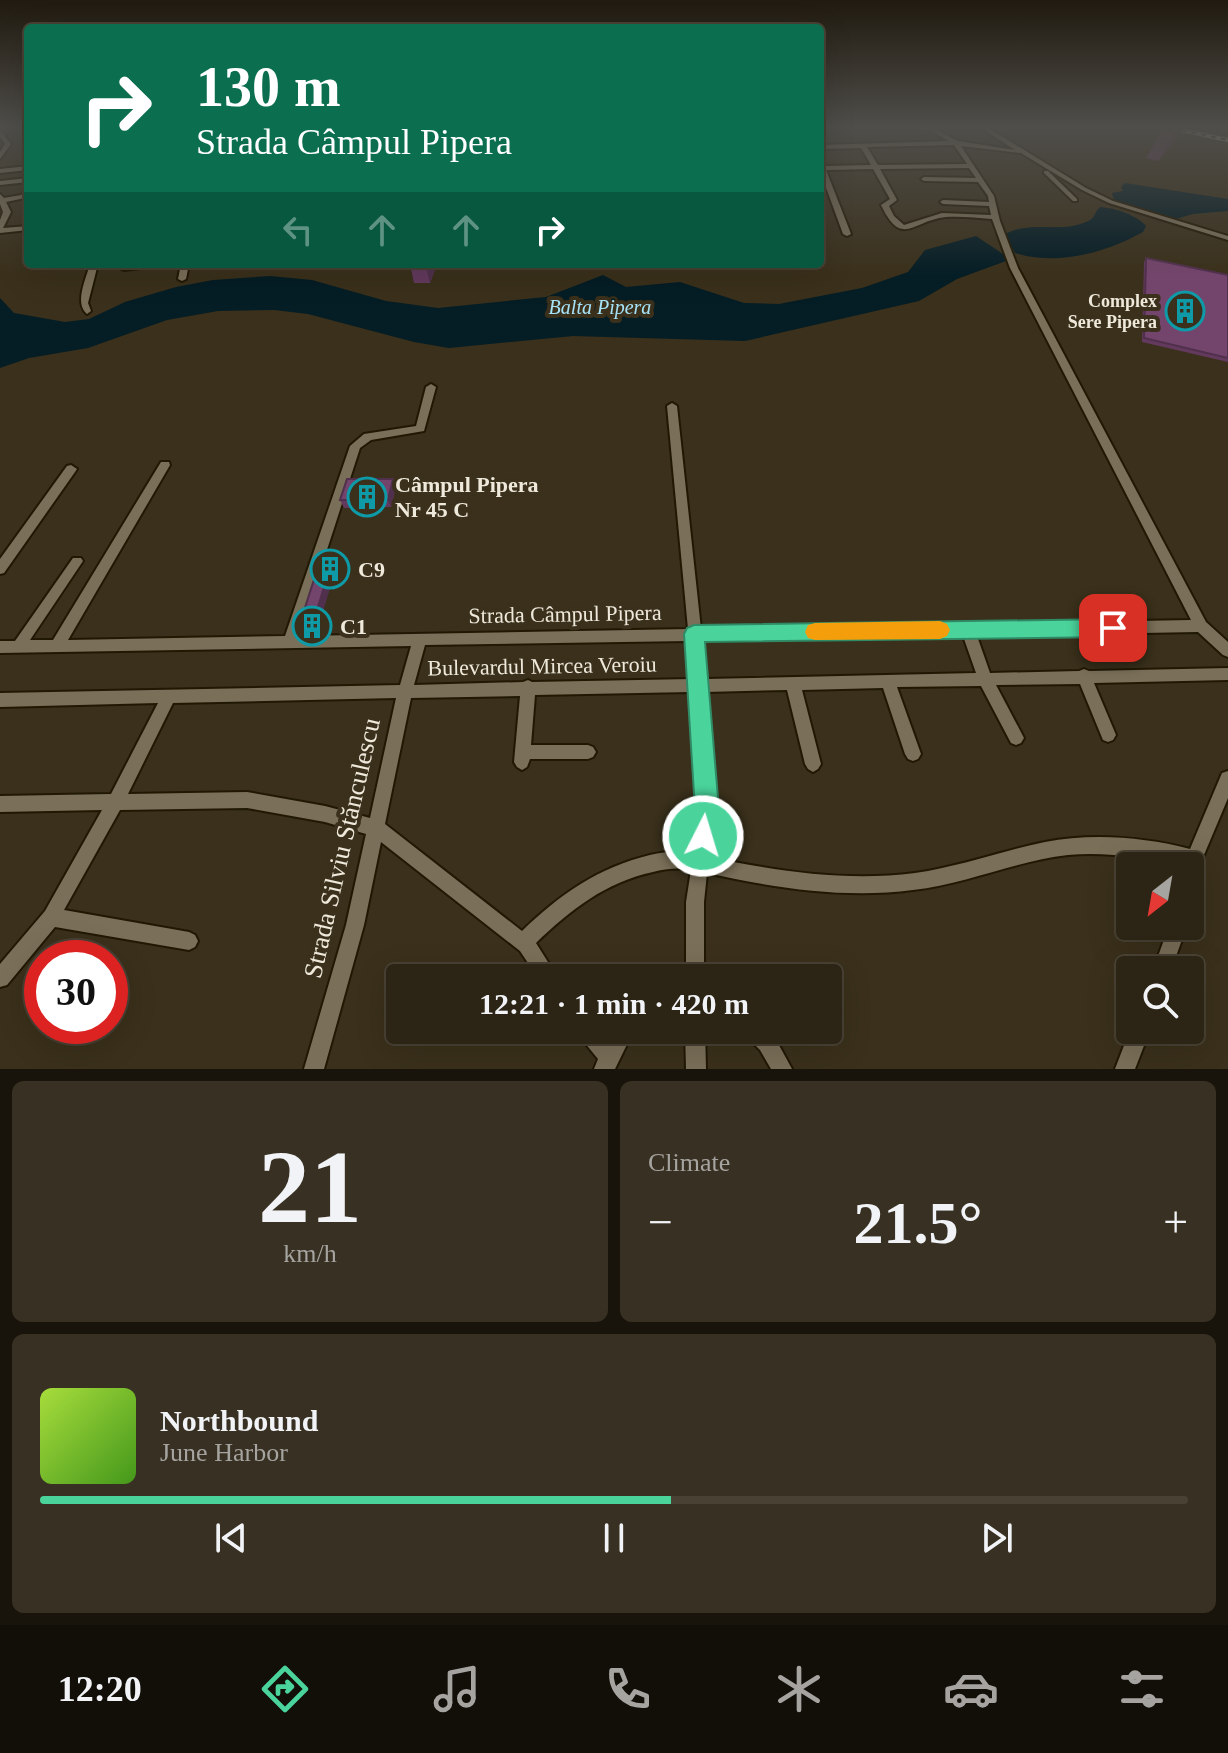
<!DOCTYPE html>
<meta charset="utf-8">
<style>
:root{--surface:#2c2414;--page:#383022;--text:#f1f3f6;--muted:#a6a4a0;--line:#484134;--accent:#4ad49c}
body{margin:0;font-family:Georgia,serif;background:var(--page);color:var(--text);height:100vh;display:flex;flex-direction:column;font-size:30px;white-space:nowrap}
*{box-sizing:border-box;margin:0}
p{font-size:26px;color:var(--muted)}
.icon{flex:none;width:44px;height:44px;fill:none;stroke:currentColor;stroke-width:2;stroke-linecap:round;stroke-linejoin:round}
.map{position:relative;height:1069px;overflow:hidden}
.details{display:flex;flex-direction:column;gap:12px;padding:12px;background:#18140b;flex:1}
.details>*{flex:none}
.guide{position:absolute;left:24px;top:24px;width:800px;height:244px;border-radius:8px;box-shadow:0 8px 32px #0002,0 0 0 2px var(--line);background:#0b6e4f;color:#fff;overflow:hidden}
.needle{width:52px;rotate:211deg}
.fabs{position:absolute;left:1116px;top:852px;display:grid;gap:16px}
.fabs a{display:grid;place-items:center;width:88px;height:88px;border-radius:8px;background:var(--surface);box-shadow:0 8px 32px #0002,0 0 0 2px var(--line);font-size:40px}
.speed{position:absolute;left:24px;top:940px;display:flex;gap:16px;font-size:40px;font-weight:700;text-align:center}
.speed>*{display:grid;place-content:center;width:104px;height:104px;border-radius:50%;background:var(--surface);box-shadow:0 8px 32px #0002,0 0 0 2px var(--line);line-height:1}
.speed .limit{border:12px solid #d22;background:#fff;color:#111}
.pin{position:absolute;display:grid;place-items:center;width:68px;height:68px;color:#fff;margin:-34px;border-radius:16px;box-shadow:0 4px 12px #0006}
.me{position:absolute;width:88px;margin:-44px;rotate:5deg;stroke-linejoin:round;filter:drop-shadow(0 0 6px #0008)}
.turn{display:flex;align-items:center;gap:28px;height:168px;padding:0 40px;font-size:36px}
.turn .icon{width:104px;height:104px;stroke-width:2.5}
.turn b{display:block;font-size:56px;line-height:68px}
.lanes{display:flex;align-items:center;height:76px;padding:0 40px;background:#0003;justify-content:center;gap:40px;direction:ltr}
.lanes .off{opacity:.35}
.big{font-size:60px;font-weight:600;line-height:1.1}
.details .widget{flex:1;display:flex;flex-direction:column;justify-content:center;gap:12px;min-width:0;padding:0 28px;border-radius:12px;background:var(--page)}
.details .dial{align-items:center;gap:0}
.dial b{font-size:104px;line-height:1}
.song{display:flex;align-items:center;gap:24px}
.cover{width:96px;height:96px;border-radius:12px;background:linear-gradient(135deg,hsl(80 70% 55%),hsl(100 70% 35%))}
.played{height:8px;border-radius:4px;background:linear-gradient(90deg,var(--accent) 55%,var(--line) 55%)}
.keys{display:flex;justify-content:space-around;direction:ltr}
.heat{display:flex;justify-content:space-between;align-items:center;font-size:44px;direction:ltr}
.details .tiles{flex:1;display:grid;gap:12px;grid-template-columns:1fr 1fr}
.widget:last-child{grid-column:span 2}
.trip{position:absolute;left:386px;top:964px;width:456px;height:80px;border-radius:8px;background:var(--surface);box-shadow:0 8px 32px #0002,0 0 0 2px var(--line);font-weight:600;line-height:80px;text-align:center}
.tabs{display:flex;height:128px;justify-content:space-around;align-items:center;background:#120e08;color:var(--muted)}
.tabs .icon{width:56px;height:56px}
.tabs .current{color:var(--accent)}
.tabs b{font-size:36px;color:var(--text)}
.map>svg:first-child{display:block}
.water{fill:#051d25}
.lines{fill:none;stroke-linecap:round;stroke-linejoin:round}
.minor-casing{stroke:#211804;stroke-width:4}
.minor{fill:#7a6f58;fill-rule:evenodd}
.rail-casing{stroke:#dbd4c6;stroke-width:4}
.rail{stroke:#3a301b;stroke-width:2;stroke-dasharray:5;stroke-linecap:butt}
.wall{fill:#633a5d}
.shaded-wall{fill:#50304c}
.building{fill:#73446c;stroke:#50304c;stroke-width:2}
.route{fill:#4ad49c;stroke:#308a65;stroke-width:2}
.slow{fill:#f59e0b}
.labels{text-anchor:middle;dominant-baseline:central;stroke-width:8;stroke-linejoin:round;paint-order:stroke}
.far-poi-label{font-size:18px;font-weight:bold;fill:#efe9dc;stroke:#3a301b;text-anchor:end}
.far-water-label{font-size:20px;font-style:italic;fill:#a6e3f9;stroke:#3a301b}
.poi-label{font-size:22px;font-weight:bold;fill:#efe9dc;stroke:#3a301b;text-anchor:start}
.street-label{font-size:22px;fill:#efe9dc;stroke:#3a301b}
.near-street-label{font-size:26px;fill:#efe9dc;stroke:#3a301b}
</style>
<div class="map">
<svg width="1228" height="1069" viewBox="0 0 1228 1069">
<rect width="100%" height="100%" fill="#3a301b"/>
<g class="water">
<polygon points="1125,183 1228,199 1228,211 1193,214 1173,220 1114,200 1112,193 1123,191 1121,187"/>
<path d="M1100,207C1115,208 1137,215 1146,226L1143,232C1105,253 1058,266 1015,253L1005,234C1032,220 1063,234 1088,221C1096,218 1094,212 1100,207Z"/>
<polygon points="976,236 1003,254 1006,261 957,279 919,301 745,341 573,336 449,348 414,342 308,314 274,310 218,311 167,320 88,348 29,358 0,368 0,298 14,313 65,322 89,319 125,302 176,287 213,280 270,276 312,280 386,301 438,308 546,297 603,275 626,287 680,282 744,303 779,304 862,288 908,272 925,250"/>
</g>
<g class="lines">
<defs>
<g id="minor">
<path d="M910,126L935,129L958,141L1015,150L978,126H985L1086,188L1113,201L1228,236V240L1109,203L1082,190L1021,153L961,146L994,196L1000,221L1018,268L1206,622L1228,642V657L1223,655L1198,632L977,636L990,673L1079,671L1084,669L1089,671L1228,668V680L1094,683L1116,735L1113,740L1108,742L1103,740L1080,684L996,685L1024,738L1021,743L1016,745L1011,743L981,686L897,687L921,754L918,759L913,761L908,759L905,754L883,688L802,690L821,764L818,769L813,772L808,769L805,764L787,690L706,692L704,698L715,810L709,857C776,871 846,882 915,873C959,867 1001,851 1045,842C1092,833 1144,837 1190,849L1222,773L1228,771V798L1201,862L1196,886L1190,889V866H1184V864C1145,859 1107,851 1068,855C1015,861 966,884 913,890C845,899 774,888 707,873L704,902V978H686V902L691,870C679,867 665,869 653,872C606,882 570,910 536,943L558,978H538L520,951L381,842L364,925L324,1069H304L346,925L366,834L325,822L247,808L120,810L64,910L189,932L195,935L198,941L195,947L189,950L55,927L7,985L0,987V964L45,911L102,810L0,812V796L111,794L158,703L0,707V693L400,685L411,646L0,653V641H15L73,558H81L83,561L81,564L30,640H53L161,462H169L170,465L68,640L285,636L350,446L364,434L416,426L426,387L431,384L436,387L424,431L371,440L360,448L299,636L688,629L667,406L672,403L677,406L701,629L1191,620L1010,268L992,219C977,218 961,216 946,217C913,220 902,249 881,205L890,199L873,169L826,170L851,234L847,236L843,234L820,171V160L825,166L871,165L861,148L820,149V145L949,141L931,131ZM954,145L967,164L878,165L867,147ZM969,168L976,178L924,177L921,179L924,181L978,182L988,196L989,202L943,200L940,202L943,204L989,206L991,215L942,213L904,225L894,216L889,206L897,200L880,169ZM963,636L976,673L706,679L702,641ZM689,641L692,679L532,682L528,680L523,682L414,685L425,645ZM691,692L690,698L699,810L693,853C679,850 664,852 650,855C599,867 559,895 522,931L385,824L411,698L520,696L514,762L517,767L522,770L527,767L530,759H588L593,757L596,752L593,747L588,745H531L535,695ZM396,698L370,818L325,806L247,792L128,794L173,703Z"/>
<polygon points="0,130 11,144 0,159 0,152 5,144 0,137"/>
<polygon points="28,166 28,170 0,173 0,169"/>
<polygon points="1044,171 1048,171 1077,199 1077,201 1073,201 1044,173"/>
<polygon points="28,178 28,182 0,185 0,181"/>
<polygon points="28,189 28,195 25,198 6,202 11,212 3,228 28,226 28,230 0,233 0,220 3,212 0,204 0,194 4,198 21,195"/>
<path d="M90,264H98L88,303L91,311L87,314C74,303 86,279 90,264Z"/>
<polygon points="137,264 160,264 156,266 124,270 120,268"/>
<polygon points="181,264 189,264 186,279 182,281 178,279"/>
<polygon points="71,465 77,469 75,472 4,573 0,574 0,559 67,466"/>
<polygon points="1169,926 1187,926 1171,970 1153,970"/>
<polygon points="577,1030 600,1030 608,1040 614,1030 634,1030 615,1069 594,1069 598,1059 580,1037"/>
<polygon points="685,1030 705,1030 706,1069 686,1069"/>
<polygon points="744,1030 768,1030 774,1036 792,1069 771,1069 760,1050 747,1037"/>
<polygon points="1130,1030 1150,1030 1135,1069 1115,1069"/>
</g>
</defs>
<use href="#minor" class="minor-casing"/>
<use href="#minor" class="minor"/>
<defs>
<polyline id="rail" points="1162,126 1228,140"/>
</defs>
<use href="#rail" class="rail-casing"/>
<use href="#rail" class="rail"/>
</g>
<g class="wall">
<polygon points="1164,126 1185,126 1177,139 1158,161 1146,158"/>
<polygon points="1146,258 1228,275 1228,362 1142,342 1144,262"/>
<polygon points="410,264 437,264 430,283 414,283"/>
<polygon points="393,479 396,487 391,507 344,508 340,500"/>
<polygon points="333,558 337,565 317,630 305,630 300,623"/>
</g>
<g class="shaded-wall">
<polygon points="1179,126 1185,126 1177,139 1158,161"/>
<polygon points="425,264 437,264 430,283"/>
<polygon points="393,479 396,487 391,507 388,500"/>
<polygon points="333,558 337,565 317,630 313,623"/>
</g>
<g class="building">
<polygon points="1146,258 1228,275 1228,358 1144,338"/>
<polygon points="347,479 393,479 388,500 340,500"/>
<polygon points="321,558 333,558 313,623 300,623"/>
</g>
<linearGradient id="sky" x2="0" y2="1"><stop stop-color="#201a0f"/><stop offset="0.46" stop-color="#4f4e4a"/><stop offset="1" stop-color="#4f4e4a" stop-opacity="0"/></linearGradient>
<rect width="1228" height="276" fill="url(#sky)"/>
<polygon class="route" points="1113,619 1121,622 1124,628 1121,634 1113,637 705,642 719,810 712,845 703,849 694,845 690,836 695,810 684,634 687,628 694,625"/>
<polygon class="slow" points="940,621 947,624 950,630 947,636 940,639 815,640 808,638 805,632 808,625 815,623"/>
<defs>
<symbol id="building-ring" viewBox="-11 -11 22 22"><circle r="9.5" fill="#3a301b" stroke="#0f9aa8" stroke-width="1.5"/><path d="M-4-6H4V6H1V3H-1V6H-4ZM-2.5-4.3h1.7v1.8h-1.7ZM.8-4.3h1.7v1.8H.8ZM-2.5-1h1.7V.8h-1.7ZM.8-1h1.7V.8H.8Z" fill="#0f9aa8"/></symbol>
</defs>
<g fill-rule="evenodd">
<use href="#building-ring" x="1163" y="289" width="44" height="44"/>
<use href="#building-ring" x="345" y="475" width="44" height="44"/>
<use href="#building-ring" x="308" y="547" width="44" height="44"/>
<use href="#building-ring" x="290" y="604" width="44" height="44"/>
</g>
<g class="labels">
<g class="far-poi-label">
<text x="1157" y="301">Complex<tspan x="1157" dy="21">Sere Pipera</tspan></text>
</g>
<g class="far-water-label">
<text x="600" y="307">Balta Pipera</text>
</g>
<g class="poi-label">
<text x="395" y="484">Câmpul Pipera<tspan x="395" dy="25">Nr 45 C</tspan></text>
<text x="358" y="569">C9</text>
<text x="340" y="626">C1</text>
</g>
<g class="street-label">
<text transform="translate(565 614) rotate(-1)">Strada Câmpul Pipera</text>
<text transform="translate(542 666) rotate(-1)">Bulevardul Mircea Veroiu</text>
</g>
<g class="near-street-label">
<text transform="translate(342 848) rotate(-77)">Strada Silviu Stănculescu</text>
</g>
</g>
</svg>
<div class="fabs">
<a><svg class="needle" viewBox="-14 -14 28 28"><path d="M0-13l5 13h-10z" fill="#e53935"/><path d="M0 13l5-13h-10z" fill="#a6a4a0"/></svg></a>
<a><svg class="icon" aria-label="search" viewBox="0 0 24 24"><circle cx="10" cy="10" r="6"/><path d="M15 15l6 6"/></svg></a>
</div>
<div class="speed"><div class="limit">30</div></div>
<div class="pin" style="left:1113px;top:628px;background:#d93025"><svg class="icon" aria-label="arrive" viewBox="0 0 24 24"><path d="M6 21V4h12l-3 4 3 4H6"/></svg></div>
<svg class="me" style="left:703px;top:836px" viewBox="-20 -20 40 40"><circle r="17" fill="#4ad49c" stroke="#fff" stroke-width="3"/><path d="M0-11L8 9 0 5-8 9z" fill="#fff"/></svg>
<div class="trip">12:21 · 1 min · 420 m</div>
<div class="guide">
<div class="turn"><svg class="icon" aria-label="right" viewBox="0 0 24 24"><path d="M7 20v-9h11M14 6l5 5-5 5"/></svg><div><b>130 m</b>Strada Câmpul Pipera</div></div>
<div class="lanes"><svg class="icon off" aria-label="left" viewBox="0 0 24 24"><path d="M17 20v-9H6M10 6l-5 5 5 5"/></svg><svg class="icon off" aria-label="ahead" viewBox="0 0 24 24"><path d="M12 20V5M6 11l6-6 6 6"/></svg><svg class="icon off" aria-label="ahead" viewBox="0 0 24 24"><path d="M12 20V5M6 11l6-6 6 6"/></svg><svg class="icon" aria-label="right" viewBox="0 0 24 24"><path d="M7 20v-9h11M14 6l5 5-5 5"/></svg></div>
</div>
</div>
<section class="details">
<div class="tiles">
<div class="widget dial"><b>21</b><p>km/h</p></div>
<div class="widget"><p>Climate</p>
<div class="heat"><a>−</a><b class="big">21.5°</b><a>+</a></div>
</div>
<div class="widget">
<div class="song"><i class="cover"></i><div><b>Northbound</b><p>June Harbor</p></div></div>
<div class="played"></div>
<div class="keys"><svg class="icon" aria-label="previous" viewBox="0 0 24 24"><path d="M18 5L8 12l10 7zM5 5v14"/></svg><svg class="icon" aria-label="pause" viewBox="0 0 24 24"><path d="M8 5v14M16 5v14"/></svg><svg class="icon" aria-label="next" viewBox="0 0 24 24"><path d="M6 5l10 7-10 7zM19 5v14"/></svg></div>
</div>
</div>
</section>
<nav class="tabs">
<b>12:20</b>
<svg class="icon current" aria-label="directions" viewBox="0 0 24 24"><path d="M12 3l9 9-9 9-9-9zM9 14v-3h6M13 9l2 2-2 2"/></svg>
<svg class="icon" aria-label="music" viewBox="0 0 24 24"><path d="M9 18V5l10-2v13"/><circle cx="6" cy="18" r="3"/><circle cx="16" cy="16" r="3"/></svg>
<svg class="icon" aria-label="phone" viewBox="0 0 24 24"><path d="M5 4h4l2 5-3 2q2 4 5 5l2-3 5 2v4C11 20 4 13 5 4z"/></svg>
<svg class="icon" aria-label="climate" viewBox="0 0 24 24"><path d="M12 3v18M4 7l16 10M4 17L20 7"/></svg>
<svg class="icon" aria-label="car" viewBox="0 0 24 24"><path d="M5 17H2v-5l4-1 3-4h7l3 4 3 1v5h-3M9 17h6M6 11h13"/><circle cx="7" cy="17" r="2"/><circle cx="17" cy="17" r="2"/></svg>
<svg class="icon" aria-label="filters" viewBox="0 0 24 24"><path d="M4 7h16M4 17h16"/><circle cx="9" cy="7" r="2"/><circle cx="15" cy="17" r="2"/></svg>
</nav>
